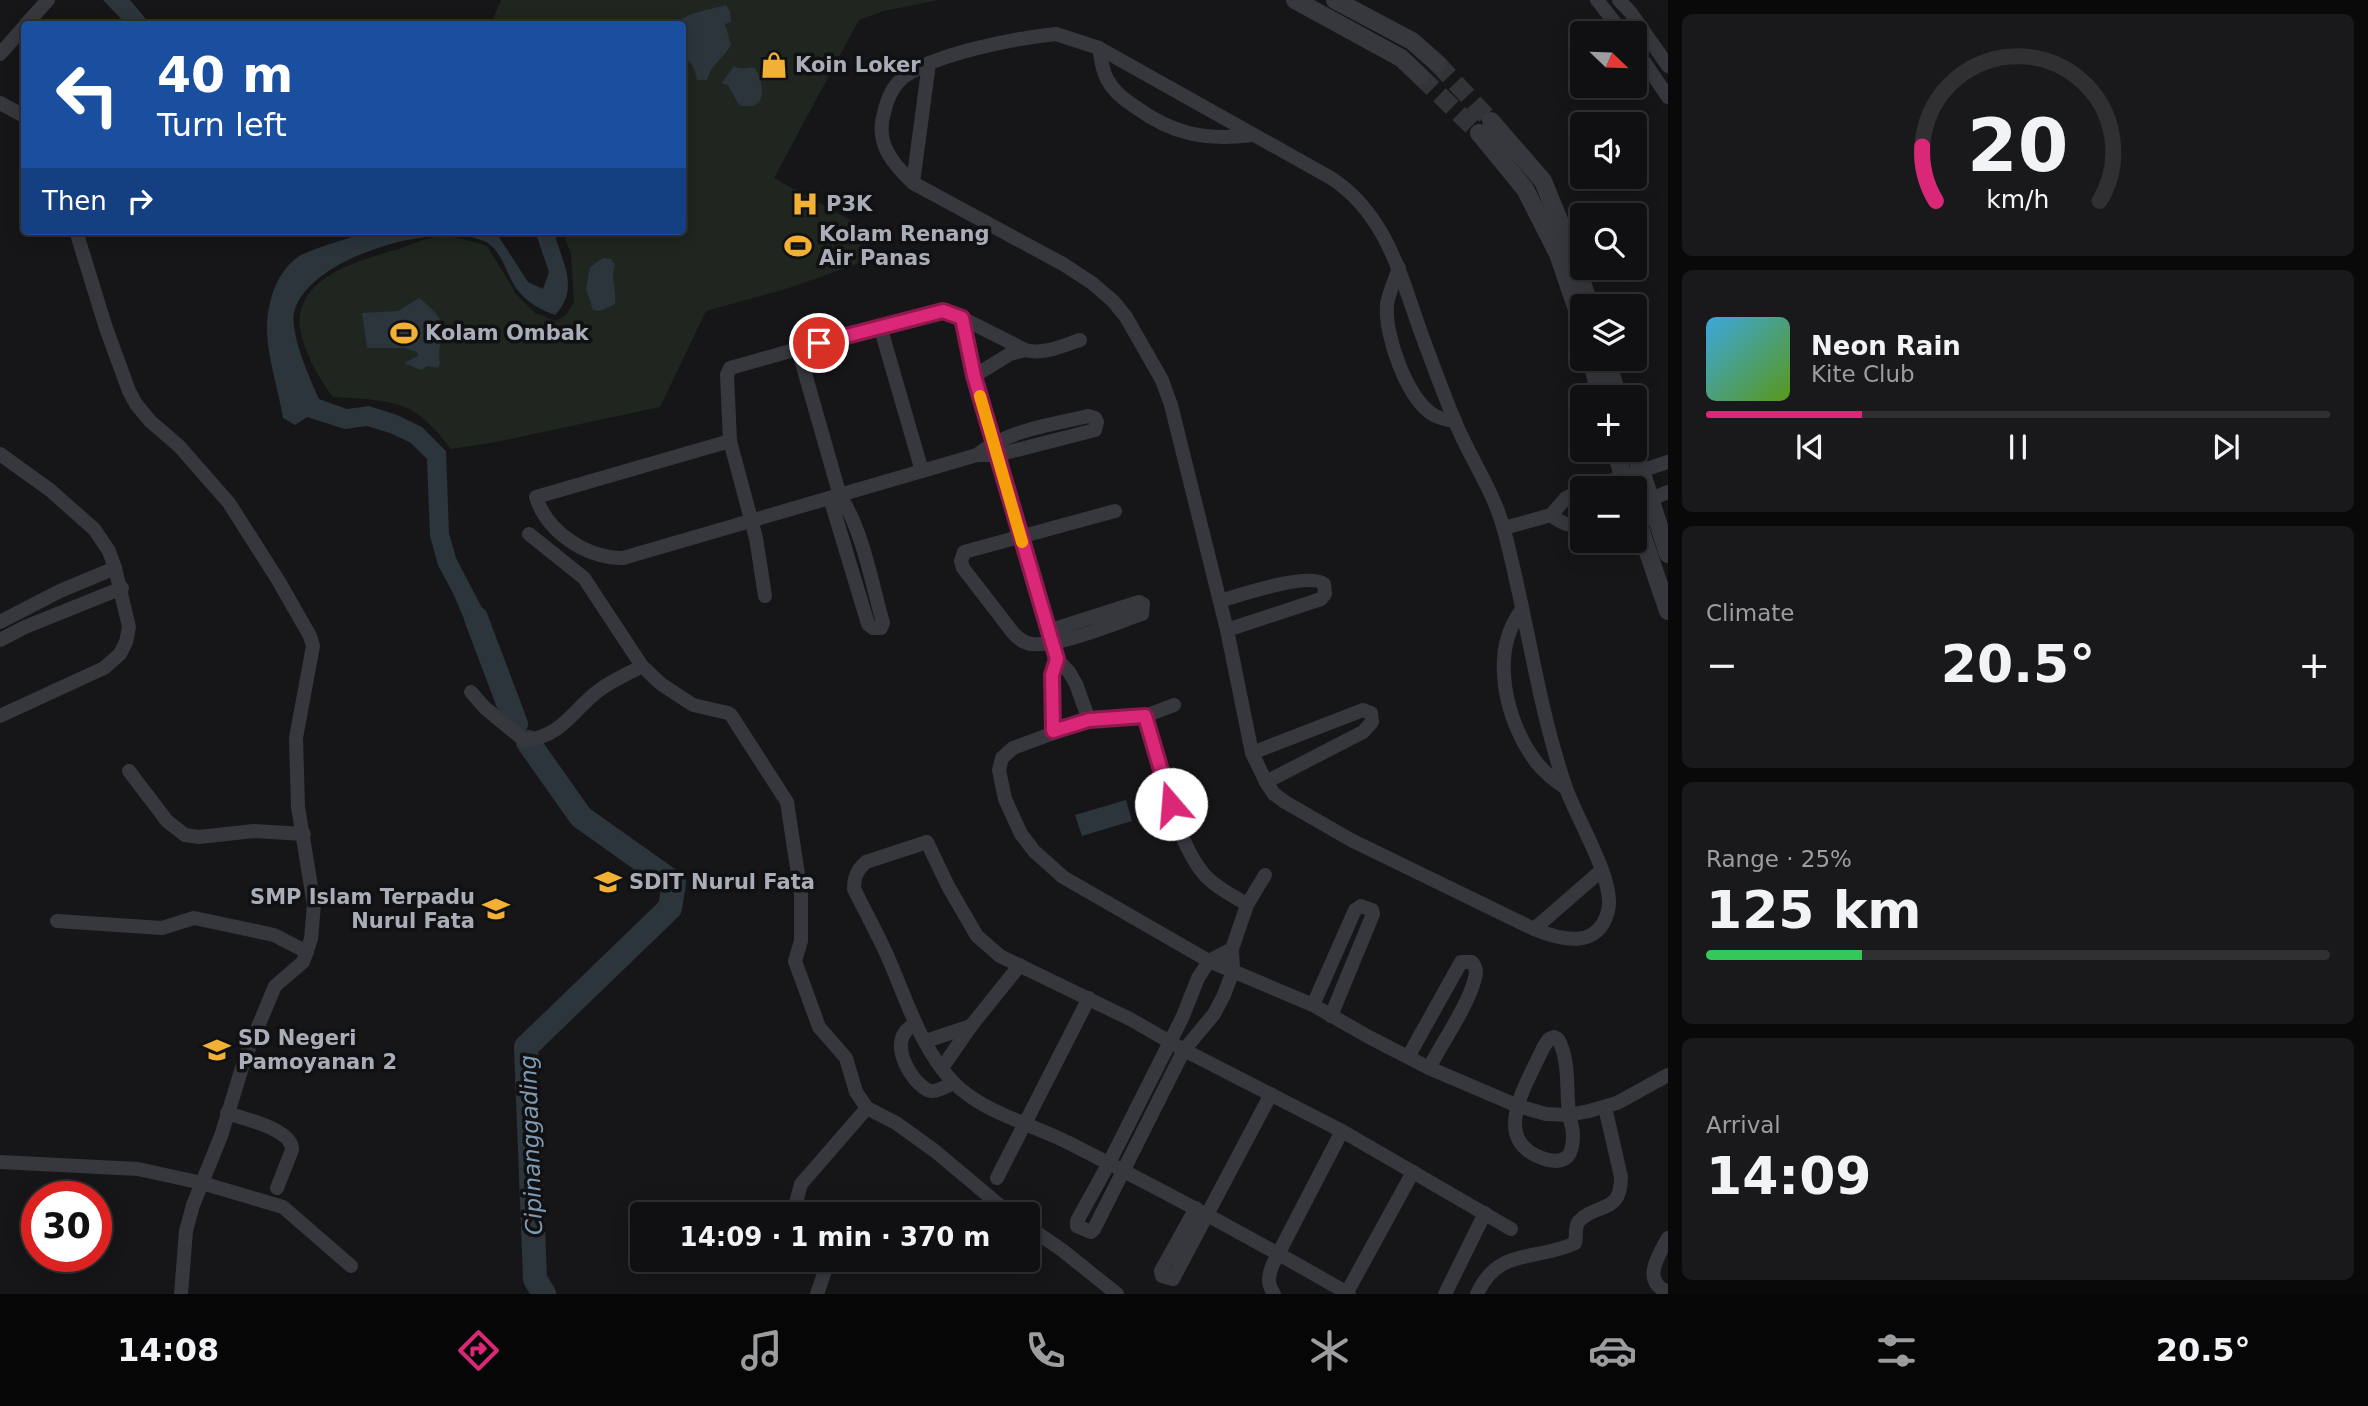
<!DOCTYPE html>
<meta charset="utf-8">
<style>
:root{--surface:#101012;--page:#19191b;--text:#f1f3f6;--muted:#9c9d9f;--line:#303032;--accent:#db2777}
body{margin:0;font-family:"DejaVu Sans",sans-serif;background:var(--page);color:var(--text);height:100vh;display:flex;flex-direction:column;font-size:26px;white-space:nowrap}
*{box-sizing:border-box;margin:0}
p{font-size:23px;color:var(--muted)}
.icon{flex:none;width:38px;height:38px;fill:none;stroke:currentColor;stroke-width:2;stroke-linecap:round;stroke-linejoin:round}
.map{position:relative;flex:1;overflow:hidden}
.details{display:flex;flex-direction:column;gap:14px;padding:14px;background:#09090a;width:700px}
.details>*{flex:none}
.guide{position:absolute;left:21px;top:21px;width:665px;height:214px;border-radius:7px;box-shadow:0 4px 18px #0003,0 0 0 2px var(--line);background:#1a4fa0;color:#fff;overflow:hidden}
.needle{width:46px;rotate:113deg}
.tools{position:absolute;left:1570px;top:21px;display:grid;gap:14px}
.tools a{display:grid;place-items:center;width:77px;height:77px;border-radius:7px;background:var(--surface);box-shadow:0 4px 18px #0003,0 0 0 2px var(--line);font-size:35px}
.speed{position:absolute;left:21px;top:1181px;display:flex;gap:14px;font-size:35px;font-weight:700;text-align:center}
.speed>*{display:grid;place-content:center;width:91px;height:91px;border-radius:50%;background:var(--surface);box-shadow:0 4px 18px #0003,0 0 0 2px var(--line);line-height:1}
.speed .limit{border:10px solid #d22;background:#fff;color:#111}
.pin{position:absolute;display:grid;place-items:center;width:60px;height:60px;color:#fff;margin:-30px;border:4px solid #fff;border-radius:50%;box-shadow:0 2px 7px #0007}
.me{position:absolute;width:77px;margin:-38px;rotate:342deg;stroke-linejoin:round;filter:drop-shadow(0 0 5px #0008)}
.turn{display:flex;align-items:center;gap:24px;height:147px;padding:0 21px;font-size:32px}
.turn .icon{width:91px;height:91px;stroke-width:2.5}
.turn b{display:block;font-size:49px;line-height:60px}
.then{display:flex;align-items:center;height:66px;padding:0 21px;background:#0003;gap:14px;font-size:26px}
.big{font-size:52px;font-weight:800;line-height:1.1}
.details .tile{flex:1;display:flex;flex-direction:column;justify-content:center;gap:10px;min-width:0;padding:0 24px;border-radius:10px;background:var(--page)}
.details .dial{align-items:center;gap:0}
.dial svg{height:182px;overflow:visible;fill:none;stroke:var(--line);stroke-width:7;stroke-linecap:round;text-anchor:middle}
.dial text{fill:var(--text);stroke:none}
.song{display:flex;align-items:center;gap:21px}
.cover{width:84px;height:84px;border-radius:10px;background:linear-gradient(135deg,hsl(200 70% 55%),hsl(90 70% 35%))}
.played{height:7px;border-radius:4px;background:linear-gradient(90deg,var(--accent) 25%,var(--line) 25%)}
.keys{display:flex;justify-content:space-around;direction:ltr}
.heat{display:flex;justify-content:space-between;align-items:center;font-size:38px;direction:ltr}
.charge{height:10px;border-radius:5px;background:linear-gradient(90deg,#34c759 25%,var(--line) 0)}
.trip{position:absolute;left:630px;top:1202px;width:410px;height:70px;border-radius:7px;background:var(--surface);box-shadow:0 4px 18px #0003,0 0 0 2px var(--line);font-weight:800;line-height:70px;text-align:center}
.dock{display:flex;height:112px;justify-content:space-around;align-items:center;background:#060607;color:var(--muted)}
.dock .icon{width:49px;height:49px}
.dock .current{color:var(--accent)}
.dock b{font-size:32px;color:var(--text)}
main{display:flex;flex:1;min-height:0}
.map>svg:first-child{display:block}
.green{fill:#1e261f}
.water{fill:#2c353c}
.lines{fill:none;stroke-linecap:round;stroke-linejoin:round}
.river{stroke:#2c353c;stroke-width:24}
.tertiary-tunnel{stroke:#333438;stroke-width:18;stroke-dasharray:18 9;stroke-linecap:butt}
.minor{stroke:#37383d;stroke-width:14}
.tertiary{stroke:#37383d;stroke-width:18}
.route-casing{stroke:#8e194d;stroke-width:18}
.route{stroke:#db2777;stroke-width:12}
.slow{stroke:#f59e0b;stroke-width:12}
.labels{text-anchor:middle;dominant-baseline:central;stroke-width:7;stroke-linejoin:round;paint-order:stroke}
.poi-label{font-size:21px;font-weight:bold;fill:#a8adb8;stroke:#111113;text-anchor:start}
.water-label{font-size:23px;font-style:italic;fill:#7f9bb3;stroke:#111113}
</style>
<main>
<div class="map">
<svg width="1668" height="1294" viewBox="0 0 1668 1294">
<rect width="100%" height="100%" fill="#161618"/>
<path class="green" d="M501,0H939L884,11L859,20L774,178L874,233L857,264L786,289L706,311L660,407L496,442L451,449C440,435 427,418 411,410C388,398 358,399 333,397C318,378 296,339 300,314C307,273 365,259 398,249C410,245 423,239 435,237C452,235 471,241 487,246L517,295L535,313L556,321L566,315L574,302L571,254L562,231H682V24H491Z"/>
<g class="water">
<polygon points="103,0 130,0 150,24 126,24"/>
<path d="M726,5L730,11L731,22L725,24L731,45C724,58 711,64 707,80H697C695,71 694,64 685,59L683,50L682,24H676C687,12 709,10 726,5Z"/>
<path d="M734,66C742,71 748,66 755,68C765,85 768,113 739,105L728,85L722,83Z"/>
<path d="M374,231H495L528,282L543,289L549,272L535,231H554C561,262 581,287 555,315C541,310 530,304 520,293C506,278 504,250 484,241C437,220 306,258 294,313C290,334 310,379 319,399L347,409L369,406L397,415L422,427L446,451L449,533L456,558L482,608L497,644L478,652L453,593L438,565L430,536L427,459L411,443L390,433L367,426L345,429L307,417L295,425L283,418C279,393 271,369 268,344C264,315 272,275 298,257C308,250 360,234 374,231Z"/>
<path d="M603,258L611,259L615,265C610,281 617,287 615,304L600,311L593,310L586,289L590,267Z"/>
<path d="M419,298C431,308 445,318 442,335C440,347 438,351 440,363L438,368L427,366L421,370L404,363L418,356L417,352L404,348H367L362,313L398,311Z"/>
<polygon points="1126,800 1132,821 1082,836 1075,815"/>
</g>
<g class="lines">
<g class="river">
<polyline points="476,618 516,724"/>
<polyline points="528,742 581,817 674,883 670,908 526,1047 535,1279 544,1294"/>
</g>
<g class="tertiary-tunnel">
<polyline points="1437,63 1491,121"/>
<polyline points="1420,76 1479,133"/>
</g>
<g class="minor">
<polyline points="1597,0 1623,33"/>
<polyline points="1619,0 1631,13 1668,66"/>
<polyline points="26,24 48,0"/>
<path d="M1056,34L1099,48L1331,178C1385,213 1400,273 1420,330C1431,360 1442,390 1454,419C1469,457 1494,491 1504,530C1527,615 1537,704 1566,788C1576,818 1616,881 1608,911C1598,950 1561,940 1534,929L1351,840L1285,802L1274,794L1266,782L1252,753L1227,630L1171,405L1162,380L1126,317L1113,301L1092,283L1063,264L913,183C892,163 875,143 884,113C887,99 893,85 905,76C938,53 1016,38 1056,34Z"/>
<polyline points="1634,47 1668,97"/>
<path d="M1099,48C1101,58 1102,70 1107,79C1113,91 1123,99 1134,106C1172,134 1205,141 1252,135"/>
<polyline points="0,54 24,27"/>
<polyline points="0,103 24,116"/>
<polyline points="913,183 929,63"/>
<polyline points="76,231 106,328 129,391 136,404 150,421 179,446 229,503 278,580 310,636 313,646 296,738 298,807 314,905 311,939 303,962 275,986 245,1058 221,1136 193,1205 186,1231 181,1294"/>
<path d="M1399,268C1395,280 1389,292 1387,304C1384,334 1407,400 1434,415C1440,419 1448,420 1455,421"/>
<polyline points="962,318 1025,350 1010,354 974,376"/>
<polyline points="880,326 922,471"/>
<path d="M798,349L840,496C862,528 872,584 883,623L881,628H873L868,624L830,498"/>
<path d="M1025,350C1044,355 1062,346 1080,340"/>
<path d="M730,441L536,497C547,532 586,558 623,558L977,455H997L1095,430L1097,422L1095,418L1088,416C1050,425 1008,430 977,455"/>
<polyline points="0,454 50,490 94,529 109,551 115,568 129,627 126,642 120,654 104,668 0,716"/>
<polyline points="1589,488 1668,462"/>
<polyline points="1634,506 1668,492"/>
<path d="M1551,515C1560,522 1570,528 1582,524"/>
<polyline points="1504,528 1551,515 1566,498 1582,491"/>
<polyline points="529,534 584,578 642,666 661,684 693,705 728,713 731,715 787,802 801,894 801,941 795,961 819,1027 846,1058 856,1092 867,1108 896,1123 935,1151 1010,1214"/>
<polyline points="765,596 756,538 730,441 727,375 730,368 880,326 943,311 962,318 974,376 1033,574 1051,644 1057,659 1069,672 1076,684 1089,720"/>
<path d="M1220,601C1239,595 1309,572 1324,584L1325,594L1321,599L1227,630"/>
<path d="M1521,611C1489,654 1506,723 1537,763C1545,773 1555,781 1566,788"/>
<polyline points="0,622 60,591 115,568"/>
<path d="M1048,631L1139,602L1143,604L1142,614C1116,623 1059,647 1033,644C1025,644 1020,640 1014,634L963,568L961,561L964,552L1115,511"/>
<polyline points="0,640 25,627 122,588"/>
<path d="M471,692L485,708L525,741C564,734 570,713 598,691C611,681 628,674 642,666"/>
<polyline points="1174,705 1145,716 1089,720 1013,748 1002,758 999,770 1005,799 1021,834 1034,851 1063,877 1209,961 1313,1005 1367,1036 1429,1068 1518,1106 1546,1114 1569,1115 1589,1111 1617,1103 1668,1075"/>
<path d="M1145,716C1157,760 1175,839 1203,873C1214,887 1233,895 1247,905"/>
<polyline points="1053,731 1052,675 1057,659"/>
<polyline points="1252,753 1363,710 1371,713 1372,722 1363,732 1266,782"/>
<polyline points="129,771 167,821 185,835 199,837 254,831 304,834"/>
<polyline points="57,921 162,928 194,918 274,935 307,952"/>
<polyline points="1534,929 1602,870"/>
<polyline points="1232,949 1209,961 1198,978 1183,1016 1109,1163 1077,1221 1077,1226 1091,1232 1094,1229 1184,1050 1214,1014 1224,995 1233,971 1232,949 1247,905 1265,875"/>
<polyline points="1313,1005 1355,910 1361,906 1372,910 1373,914 1331,1016"/>
<path d="M916,1024C880,1039 918,1093 933,1091C939,1091 948,1085 954,1083"/>
<path d="M1554,1037L1558,1039C1570,1060 1566,1090 1569,1114C1570,1121 1573,1128 1573,1135C1573,1141 1572,1151 1568,1156C1561,1163 1550,1161 1542,1158C1489,1139 1528,1082 1543,1048L1549,1039Z"/>
<polyline points="926,1041 971,1026"/>
<path d="M1408,1057L1461,962H1472C1476,967 1477,972 1475,978C1468,1006 1443,1041 1429,1068"/>
<polyline points="942,1068 971,1026 1020,965"/>
<path d="M227,1113C244,1119 293,1129 292,1150L277,1188"/>
<polyline points="0,1162 138,1169 202,1183 283,1207 351,1266"/>
<polyline points="997,1178 1089,998"/>
<polyline points="1196,1208 1161,1271 1162,1276 1173,1279 1271,1094"/>
<polyline points="793,1214 801,1184 867,1108"/>
<polyline points="1027,1226 1062,1250 1117,1294"/>
<path d="M1668,1238C1658,1256 1641,1281 1668,1292"/>
<polyline points="813,1260 824,1264 826,1268 817,1294"/>
<path d="M1274,1294C1267,1283 1268,1276 1273,1264L1342,1131"/>
<polyline points="1346,1294 1413,1172"/>
<path d="M1349,1294C1257,1241 1164,1191 1069,1143C1032,1124 983,1113 953,1082C920,1047 906,998 887,955C877,933 865,911 854,889C854,877 857,870 866,862L927,842L948,886L977,936L1000,956L1130,1019L1184,1050L1342,1131L1511,1229"/>
<polyline points="1445,1294 1485,1213"/>
<path d="M1477,1294C1499,1246 1536,1262 1575,1243C1577,1236 1574,1227 1579,1221C1597,1202 1621,1215 1621,1177L1605,1107"/>
</g>
<g class="tertiary">
<polyline points="1295,0 1401,58 1420,76"/>
<polyline points="1335,0 1412,41 1437,63"/>
<polyline points="1491,121 1543,181 1568,242 1590,306"/>
<polyline points="1479,133 1525,189 1558,254 1582,324"/>
<polyline points="1591,359 1601,397"/>
<polyline points="1606,359 1618,397"/>
<polyline points="1634,449 1668,554"/>
<polyline points="1615,450 1627,488"/>
<polyline points="1634,511 1668,611"/>
</g>
</g>
<g class="lines">
<defs>
<polyline id="route" points="819,343 943,311 962,318 974,376 1057,659 1052,675 1053,731 1089,720 1145,716 1171,804"/>
</defs>
<use href="#route" class="route-casing"/>
<use href="#route" class="route"/>
<polyline class="slow" points="980,396 1022,542"/>
</g>
<defs>
<symbol id="shop-bare" viewBox="-9 -9 18 18"><path d="M-5-2.5h2.3a2.7 3.5 0 0 1 5.4 0H5L5.5 6h-11ZM-1.5-2.5h3a1.5 2.3 0 0 0-3 0Z" fill="#f2b134" stroke="#111113" stroke-width="2.5" paint-order="stroke"/></symbol>
<symbol id="hospital-bare" viewBox="-9 -9 18 18"><path d="M-5-5h3v3.5h4V-5h3V5h-3V1.5h-4V5h-3Z" fill="#f2b134" stroke="#111113" stroke-width="2.5" paint-order="stroke"/></symbol>
<symbol id="stadium-bare" viewBox="-9 -9 18 18"><path d="M0-5a6.5 5 0 1 0 0 10a6.5 5 0 1 0 0-10ZM-3.5-1.8h7v3.6h-7Z" fill="#f2b134" stroke="#111113" stroke-width="2.5" paint-order="stroke"/></symbol>
<symbol id="school-bare" viewBox="-9 -9 18 18"><path d="M0-5L7-2L0 1L-7-2ZM-4 1L0 2.5L4 1V4Q0 6-4 4Z" fill="#f2b134" stroke="#111113" stroke-width="2.5" paint-order="stroke"/></symbol>
</defs>
<g fill-rule="evenodd">
<use href="#shop-bare" x="755" y="46" width="38" height="38"/>
<use href="#hospital-bare" x="786" y="185" width="38" height="38"/>
<use href="#stadium-bare" x="779" y="227" width="38" height="38"/>
<use href="#stadium-bare" x="385" y="314" width="38" height="38"/>
<use href="#school-bare" x="589" y="863" width="38" height="38"/>
<use href="#school-bare" x="477" y="890" width="38" height="38"/>
<use href="#school-bare" x="198" y="1031" width="38" height="38"/>
</g>
<g class="labels">
<g class="poi-label">
<text x="795" y="65">Koin Loker</text>
<text x="826" y="204">P3K</text>
<text x="819" y="234">Kolam Renang<tspan x="819" dy="24">Air Panas</tspan></text>
<text x="425" y="333">Kolam Ombak</text>
<text x="629" y="882">SDIT Nurul Fata</text>
<text x="475" y="897" text-anchor="end">SMP Islam Terpadu<tspan x="475" dy="24">Nurul Fata</tspan></text>
<text x="238" y="1038">SD Negeri<tspan x="238" dy="24">Pamoyanan 2</tspan></text>
</g>
<g class="water-label">
<text transform="translate(531 1145) rotate(-92)">Cipinanggading</text>
</g>
</g>
</svg>
<div class="tools">
<a><svg class="needle" viewBox="-14 -14 28 28"><path d="M0-13l5 13h-10z" fill="#e53935"/><path d="M0 13l5-13h-10z" fill="#9c9d9f"/></svg></a>
<a><svg class="icon" aria-label="sound" viewBox="0 0 24 24"><path d="M4 9h4l5-4v14l-5-4H4zM17 9q2 3 0 6"/></svg></a>
<a><svg class="icon" aria-label="search" viewBox="0 0 24 24"><circle cx="10" cy="10" r="6"/><path d="M15 15l6 6"/></svg></a>
<a><svg class="icon" aria-label="layers" viewBox="0 0 24 24"><path d="M12 4l9 5-9 5-9-5zM3 14l9 5 9-5"/></svg></a>
<a>+</a>
<a>−</a>
</div>
<div class="speed"><div class="limit">30</div></div>
<div class="pin" style="left:819px;top:343px;background:#d93025"><svg class="icon" aria-label="arrive" viewBox="0 0 24 24"><path d="M6 21V4h12l-3 4 3 4H6"/></svg></div>
<svg class="me" style="left:1171px;top:804px" viewBox="-20 -20 40 40"><circle r="19" fill="#fff"/><path d="M0-13L10 11 0 6-10 11z" fill="#db2777"/></svg>
<div class="trip">14:09 · 1 min · 370 m</div>
<div class="guide">
<div class="turn"><svg class="icon" aria-label="left" viewBox="0 0 24 24"><path d="M17 20v-9H6M10 6l-5 5 5 5"/></svg><div><b>40 m</b>Turn left</div></div>
<div class="then">Then<svg class="icon" aria-label="right" viewBox="0 0 24 24"><path d="M7 20v-9h11M14 6l5 5-5 5"/></svg></div>
</div>
</div>
<section class="details">
<div class="tile dial"><svg viewBox="0 0 100 80">
<path d="M14 69A42 42 0 1 1 86 69"/>
<path d="M14 69A42 42 0 0 1 8 45" stroke="#db2777"/>
<text x="50" y="56" font-size="32" font-weight="700">20</text>
<text x="50" y="72" font-size="11">km/h</text>
</svg></div>
<div class="tile">
<div class="song"><i class="cover"></i><div><b>Neon Rain</b><p>Kite Club</p></div></div>
<div class="played"></div>
<div class="keys"><svg class="icon" aria-label="previous" viewBox="0 0 24 24"><path d="M18 5L8 12l10 7zM5 5v14"/></svg><svg class="icon" aria-label="pause" viewBox="0 0 24 24"><path d="M8 5v14M16 5v14"/></svg><svg class="icon" aria-label="next" viewBox="0 0 24 24"><path d="M6 5l10 7-10 7zM19 5v14"/></svg></div>
</div>
<div class="tile"><p>Climate</p>
<div class="heat"><a>−</a><b class="big">20.5°</b><a>+</a></div>
</div>
<div class="tile"><p>Range · 25%</p><b class="big">125 km</b><div class="charge"></div></div>
<div class="tile"><p>Arrival</p><b class="big">14:09</b></div>
</section>
</main>
<nav class="dock">
<b>14:08</b>
<svg class="icon current" aria-label="directions" viewBox="0 0 24 24"><path d="M12 3l9 9-9 9-9-9zM9 14v-3h6M13 9l2 2-2 2"/></svg>
<svg class="icon" aria-label="music" viewBox="0 0 24 24"><path d="M9 18V5l10-2v13"/><circle cx="6" cy="18" r="3"/><circle cx="16" cy="16" r="3"/></svg>
<svg class="icon" aria-label="phone" viewBox="0 0 24 24"><path d="M5 4h4l2 5-3 2q2 4 5 5l2-3 5 2v4C11 20 4 13 5 4z"/></svg>
<svg class="icon" aria-label="climate" viewBox="0 0 24 24"><path d="M12 3v18M4 7l16 10M4 17L20 7"/></svg>
<svg class="icon" aria-label="car" viewBox="0 0 24 24"><path d="M5 17H2v-5l4-1 3-4h7l3 4 3 1v5h-3M9 17h6M6 11h13"/><circle cx="7" cy="17" r="2"/><circle cx="17" cy="17" r="2"/></svg>
<svg class="icon" aria-label="filters" viewBox="0 0 24 24"><path d="M4 7h16M4 17h16"/><circle cx="9" cy="7" r="2"/><circle cx="15" cy="17" r="2"/></svg>
<b>20.5°</b>
</nav>
